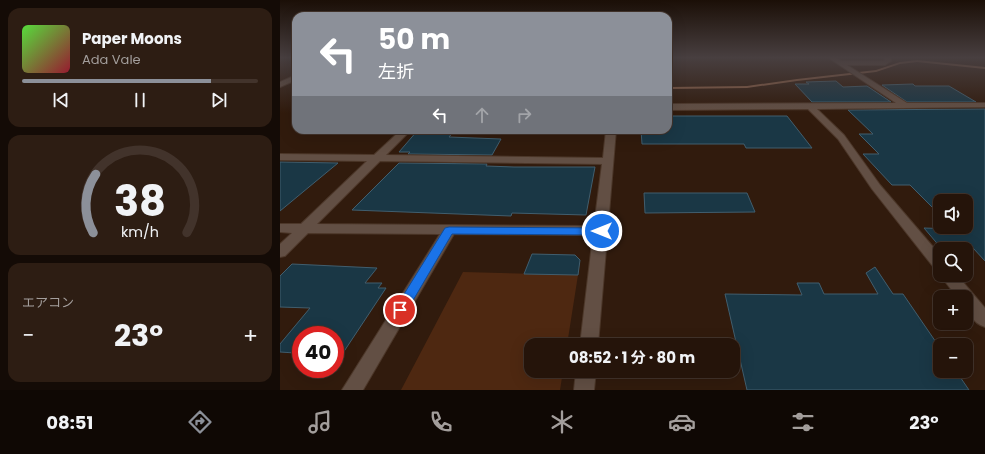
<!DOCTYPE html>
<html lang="ja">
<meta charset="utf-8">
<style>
:root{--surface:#25140a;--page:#2d1d13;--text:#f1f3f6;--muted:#a39e9c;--line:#42332b;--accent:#8c9099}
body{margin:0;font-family:Poppins,"Noto Sans JP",sans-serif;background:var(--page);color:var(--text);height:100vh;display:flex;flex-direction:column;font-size:15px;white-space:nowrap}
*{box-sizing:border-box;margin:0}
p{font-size:13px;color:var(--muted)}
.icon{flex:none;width:22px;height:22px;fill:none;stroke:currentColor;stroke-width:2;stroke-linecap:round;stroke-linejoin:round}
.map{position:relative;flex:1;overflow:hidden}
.side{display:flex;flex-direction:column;gap:8px;padding:8px;background:#140b06;width:280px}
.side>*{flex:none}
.hud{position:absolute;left:12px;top:12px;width:380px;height:122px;border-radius:12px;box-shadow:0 4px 16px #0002,0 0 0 1px var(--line);background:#8c9099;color:#fff;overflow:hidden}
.controls{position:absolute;left:653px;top:194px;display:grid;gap:8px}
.controls a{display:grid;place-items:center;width:40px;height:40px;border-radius:8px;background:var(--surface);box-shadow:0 4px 16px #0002,0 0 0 1px var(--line);font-size:20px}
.speed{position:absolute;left:12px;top:326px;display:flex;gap:8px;font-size:20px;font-weight:700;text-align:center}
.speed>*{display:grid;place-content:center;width:52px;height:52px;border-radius:50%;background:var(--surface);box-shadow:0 4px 16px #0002,0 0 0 1px var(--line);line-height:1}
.speed .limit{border:6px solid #d22;background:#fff;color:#111}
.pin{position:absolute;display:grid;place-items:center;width:34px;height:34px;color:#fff;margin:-17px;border:2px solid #fff;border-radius:50%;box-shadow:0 1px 4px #0007}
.me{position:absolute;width:44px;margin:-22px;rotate:270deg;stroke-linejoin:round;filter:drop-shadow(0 0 3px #0008)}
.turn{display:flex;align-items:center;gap:14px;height:84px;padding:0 20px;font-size:18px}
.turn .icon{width:52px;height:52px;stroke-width:2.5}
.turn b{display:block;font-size:28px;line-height:34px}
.lanes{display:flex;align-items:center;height:38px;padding:0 20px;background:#0003;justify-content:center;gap:20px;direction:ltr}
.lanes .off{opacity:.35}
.big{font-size:30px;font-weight:700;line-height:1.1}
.side .card{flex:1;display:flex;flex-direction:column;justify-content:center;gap:6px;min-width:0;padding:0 14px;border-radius:12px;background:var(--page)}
.side .dial{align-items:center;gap:0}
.dial svg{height:104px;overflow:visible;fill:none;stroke:var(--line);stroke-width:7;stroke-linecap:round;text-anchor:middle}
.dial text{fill:var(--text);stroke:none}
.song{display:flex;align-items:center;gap:12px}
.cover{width:48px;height:48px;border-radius:6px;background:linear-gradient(135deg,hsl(110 70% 55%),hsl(350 70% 35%))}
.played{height:4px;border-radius:2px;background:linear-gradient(90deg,var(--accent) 80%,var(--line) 80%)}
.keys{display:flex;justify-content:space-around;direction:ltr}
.heat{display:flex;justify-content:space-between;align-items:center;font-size:22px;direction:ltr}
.trip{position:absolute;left:244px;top:338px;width:216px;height:40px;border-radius:12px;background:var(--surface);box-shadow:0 4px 16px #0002,0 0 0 1px var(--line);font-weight:700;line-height:40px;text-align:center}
.dock{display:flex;height:64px;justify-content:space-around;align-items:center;background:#0f0804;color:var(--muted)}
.dock .icon{width:28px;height:28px}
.dock .on{color:var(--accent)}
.dock b{font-size:18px;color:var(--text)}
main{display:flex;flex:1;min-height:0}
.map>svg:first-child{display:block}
.green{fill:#4e2811}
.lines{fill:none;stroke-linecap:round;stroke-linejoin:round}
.stream{fill:#8d6148;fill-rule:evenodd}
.building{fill:#1a3745;stroke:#415e6e}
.minor-casing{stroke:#4c3729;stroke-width:2}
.minor{fill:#624f44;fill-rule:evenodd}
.route{fill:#1a73e8;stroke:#114b97}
</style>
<main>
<section class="side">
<div class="card">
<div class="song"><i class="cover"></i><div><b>Paper Moons</b><p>Ada Vale</p></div></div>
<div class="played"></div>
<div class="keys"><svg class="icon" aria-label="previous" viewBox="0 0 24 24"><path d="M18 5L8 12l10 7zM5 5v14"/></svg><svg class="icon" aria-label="pause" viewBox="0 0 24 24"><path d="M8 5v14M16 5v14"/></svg><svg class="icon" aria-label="next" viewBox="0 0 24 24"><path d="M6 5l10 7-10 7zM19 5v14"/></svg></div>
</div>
<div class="card dial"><svg viewBox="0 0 100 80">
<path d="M14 69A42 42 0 1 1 86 69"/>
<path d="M14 69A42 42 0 0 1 16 24" stroke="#8c9099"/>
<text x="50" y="56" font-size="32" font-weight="700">38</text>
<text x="50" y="72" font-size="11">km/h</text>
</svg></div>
<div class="card"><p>エアコン</p>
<div class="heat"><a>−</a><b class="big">23°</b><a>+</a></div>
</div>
</section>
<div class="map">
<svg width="705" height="390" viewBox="0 0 705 390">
<rect width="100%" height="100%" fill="#311b0d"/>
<polygon class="green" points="183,272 298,275 287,345 251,345 251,371 283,371 280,390 121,390"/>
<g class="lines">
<polygon class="stream" points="637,60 705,67 705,69 637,62 620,64 596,72 517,81 467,88 388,89 388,87 467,86 517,79 596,70 620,62"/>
</g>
<g class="building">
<polygon points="556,81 563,87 587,86 611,102 532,102 515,84 529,84 526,82"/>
<polygon points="633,84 635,86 669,86 696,102 627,102 602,85"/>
<polygon points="705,109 705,261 693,248 661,248 644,228 674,229 672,227 686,227 686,201 660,201 660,215 630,185 612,185 583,154 599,154 579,134 593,134 568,110"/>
<polygon points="388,116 507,116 532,148 466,148 464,144 362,144 361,130 388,130"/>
<polygon points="138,130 175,130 169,137 221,139 212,155 128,154 130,152 119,152"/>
<polygon points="0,162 58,163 0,211"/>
<polygon points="119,163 207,164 206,166 234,167 315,167 306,215 232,213 231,216 72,210"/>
<polygon points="364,193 467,193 475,212 365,213"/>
<polygon points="252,254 295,255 300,260 298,275 244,274"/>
<polygon points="12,264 97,268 85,283 102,283 98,288 106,288 55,365 55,335 21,335 21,346 15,353 0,352 0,344 30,308 0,307 0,276"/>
<polygon points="595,267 613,294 623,294 660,348 660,371 676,371 689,390 467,390 445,294 522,295 517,283 539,283 544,294 598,294 586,273"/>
</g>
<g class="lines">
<defs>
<g id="minor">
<polygon points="549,58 556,58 561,61 603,61 605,60 604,58 611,58 611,61 605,65 567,65 627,103 705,103 705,107 537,109 564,135 600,185 660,255 660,271 655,269 592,189 558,139 528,109 388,110 388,104 616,103"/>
<polygon points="16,75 16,80 0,87 0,82"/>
<path d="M121,130H131L106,155L323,158L326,130H336L318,345H300L313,235L174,234L83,390H62L160,234L28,233L5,256L0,257V244L12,233L0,232V224H21L87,161L0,160V154L94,155ZM100,161L322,164L314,226L37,224Z"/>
<path d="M660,275H677L705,308V327C692,323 686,310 686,297H677Z"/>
<polygon points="296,371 316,371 314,390 294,390"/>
</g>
</defs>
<use href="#minor" class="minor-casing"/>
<use href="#minor" class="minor"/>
</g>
<linearGradient id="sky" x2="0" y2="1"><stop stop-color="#1b0f07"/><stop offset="0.51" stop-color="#483f40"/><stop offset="1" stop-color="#483f40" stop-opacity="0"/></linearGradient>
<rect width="705" height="113" fill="url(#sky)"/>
<polygon class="route" points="169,227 322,228 327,231 322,235 172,234 125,314 120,316 116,314 114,310 116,307 165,228"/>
</svg>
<div class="controls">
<a><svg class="icon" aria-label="sound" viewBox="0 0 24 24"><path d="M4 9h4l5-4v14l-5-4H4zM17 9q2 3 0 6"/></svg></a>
<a><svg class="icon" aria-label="search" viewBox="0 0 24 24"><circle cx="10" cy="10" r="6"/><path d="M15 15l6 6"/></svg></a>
<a>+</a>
<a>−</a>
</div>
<div class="speed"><div class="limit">40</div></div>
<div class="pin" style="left:120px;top:310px;background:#d93025"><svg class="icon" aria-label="arrive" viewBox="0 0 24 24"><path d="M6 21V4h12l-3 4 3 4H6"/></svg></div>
<svg class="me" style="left:322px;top:231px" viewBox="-20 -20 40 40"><circle r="17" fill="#1a73e8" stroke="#fff" stroke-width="3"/><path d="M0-11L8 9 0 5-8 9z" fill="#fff"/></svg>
<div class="trip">08:52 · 1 分 · 80 m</div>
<div class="hud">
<div class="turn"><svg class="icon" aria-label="left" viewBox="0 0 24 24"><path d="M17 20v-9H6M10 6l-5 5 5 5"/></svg><div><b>50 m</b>左折</div></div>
<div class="lanes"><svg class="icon" aria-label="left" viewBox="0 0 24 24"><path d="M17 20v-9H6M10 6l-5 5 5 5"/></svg><svg class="icon off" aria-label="ahead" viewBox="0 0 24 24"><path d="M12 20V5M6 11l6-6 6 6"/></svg><svg class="icon off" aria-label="right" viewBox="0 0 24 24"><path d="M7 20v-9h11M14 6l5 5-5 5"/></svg></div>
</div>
</div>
</main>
<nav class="dock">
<b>08:51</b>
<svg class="icon on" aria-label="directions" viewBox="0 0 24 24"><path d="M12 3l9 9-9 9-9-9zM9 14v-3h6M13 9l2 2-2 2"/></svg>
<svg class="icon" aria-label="music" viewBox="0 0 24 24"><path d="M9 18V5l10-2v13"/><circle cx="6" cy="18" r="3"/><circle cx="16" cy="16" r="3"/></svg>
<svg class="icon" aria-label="phone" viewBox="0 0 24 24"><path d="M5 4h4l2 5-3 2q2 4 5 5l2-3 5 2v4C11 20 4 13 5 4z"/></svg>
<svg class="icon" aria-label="climate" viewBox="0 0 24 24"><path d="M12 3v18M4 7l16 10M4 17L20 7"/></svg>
<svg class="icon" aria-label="car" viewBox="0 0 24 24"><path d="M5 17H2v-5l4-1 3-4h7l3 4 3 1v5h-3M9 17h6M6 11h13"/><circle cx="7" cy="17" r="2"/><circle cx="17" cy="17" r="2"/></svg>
<svg class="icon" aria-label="filters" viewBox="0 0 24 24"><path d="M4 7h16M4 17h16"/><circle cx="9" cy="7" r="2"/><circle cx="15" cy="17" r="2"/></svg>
<b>23°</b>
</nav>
